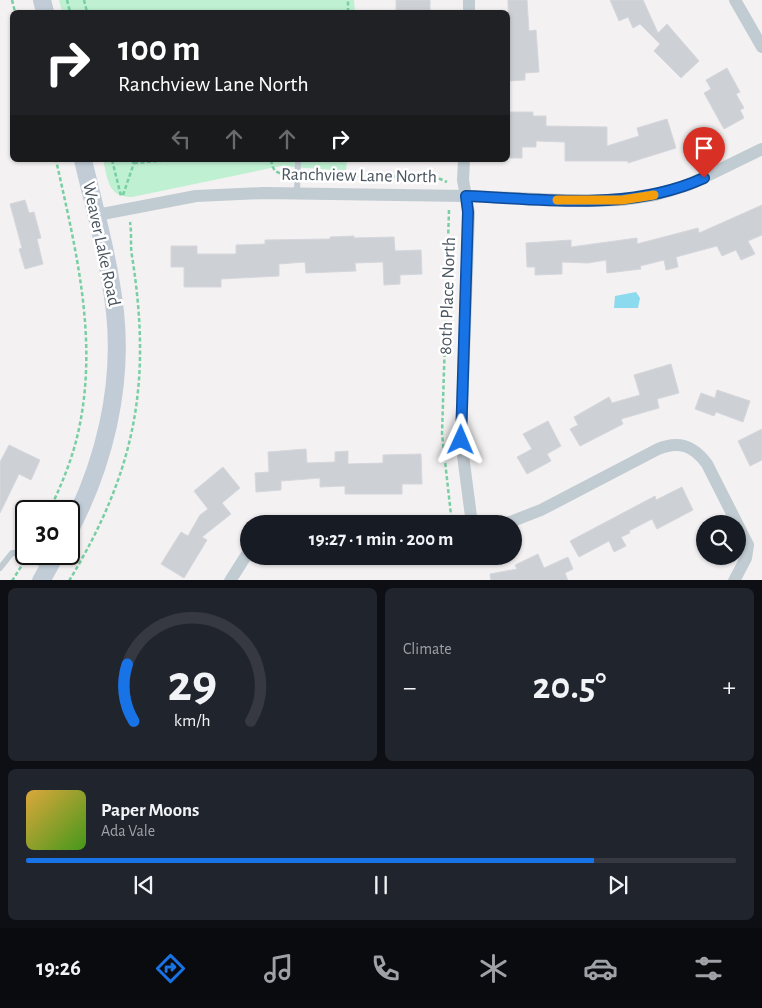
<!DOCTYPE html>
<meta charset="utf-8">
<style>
:root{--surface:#171b24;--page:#20242c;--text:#f1f3f6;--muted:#9ea1a6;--line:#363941;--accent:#1773e6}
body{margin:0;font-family:"Alegreya Sans",sans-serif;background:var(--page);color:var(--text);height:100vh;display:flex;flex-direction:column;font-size:19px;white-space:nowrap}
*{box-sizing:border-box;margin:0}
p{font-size:16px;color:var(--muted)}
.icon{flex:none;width:28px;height:28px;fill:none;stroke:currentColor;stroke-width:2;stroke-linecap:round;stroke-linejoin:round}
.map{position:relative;height:580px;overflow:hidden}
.side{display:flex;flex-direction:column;gap:8px;padding:8px;background:#0d0f14;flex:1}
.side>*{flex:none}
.guide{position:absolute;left:10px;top:10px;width:500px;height:152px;border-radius:8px;box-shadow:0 1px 4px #0004;background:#202124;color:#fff;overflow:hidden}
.controls{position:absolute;left:696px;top:515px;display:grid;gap:10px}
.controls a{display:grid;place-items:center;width:50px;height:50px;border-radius:50%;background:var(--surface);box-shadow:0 1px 4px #0004;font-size:25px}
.speed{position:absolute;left:15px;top:500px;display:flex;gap:10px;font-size:25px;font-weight:700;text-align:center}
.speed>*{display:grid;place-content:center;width:65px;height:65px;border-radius:50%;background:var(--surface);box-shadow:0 1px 4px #0004;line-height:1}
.speed .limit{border:2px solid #111;border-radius:8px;background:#fff;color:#111}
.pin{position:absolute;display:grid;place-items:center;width:42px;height:42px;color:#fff;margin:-51px -21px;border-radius:50% 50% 50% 0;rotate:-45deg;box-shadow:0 0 5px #0007}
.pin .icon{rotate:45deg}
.me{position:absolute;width:55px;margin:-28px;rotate:1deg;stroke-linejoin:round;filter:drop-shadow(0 0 4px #0008)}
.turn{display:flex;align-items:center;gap:18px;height:105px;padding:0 25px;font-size:22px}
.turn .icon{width:65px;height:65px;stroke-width:2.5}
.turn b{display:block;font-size:35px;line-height:42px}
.lanes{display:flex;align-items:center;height:48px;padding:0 25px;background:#0003;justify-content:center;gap:25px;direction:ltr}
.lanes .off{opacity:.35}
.big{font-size:38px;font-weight:700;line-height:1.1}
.side .tile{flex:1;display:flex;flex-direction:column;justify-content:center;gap:8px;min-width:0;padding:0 18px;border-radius:8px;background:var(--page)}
.side .dial{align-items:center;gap:0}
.dial svg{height:130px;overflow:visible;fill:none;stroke:var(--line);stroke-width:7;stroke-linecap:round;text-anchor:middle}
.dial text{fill:var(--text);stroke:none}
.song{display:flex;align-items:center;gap:15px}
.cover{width:60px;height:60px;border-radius:8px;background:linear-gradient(135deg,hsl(40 70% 55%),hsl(100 70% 35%))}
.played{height:5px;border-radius:2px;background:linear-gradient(90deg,var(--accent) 80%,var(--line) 80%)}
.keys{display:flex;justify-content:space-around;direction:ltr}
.heat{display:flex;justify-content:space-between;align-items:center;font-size:28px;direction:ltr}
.side .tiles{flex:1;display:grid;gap:8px;grid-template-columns:1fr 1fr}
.tile:last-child{grid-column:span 2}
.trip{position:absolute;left:240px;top:515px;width:282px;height:50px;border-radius:25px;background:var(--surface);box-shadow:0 1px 4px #0004;font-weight:700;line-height:50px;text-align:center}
.menu{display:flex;height:80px;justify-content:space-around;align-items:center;background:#090b0e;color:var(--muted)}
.menu .icon{width:35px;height:35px}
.menu .current{color:var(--accent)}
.menu b{font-size:22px;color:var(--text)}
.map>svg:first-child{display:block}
.green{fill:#bff0d2}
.water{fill:#8cdaed}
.building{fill:#cdd0d5;stroke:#d5d7dc}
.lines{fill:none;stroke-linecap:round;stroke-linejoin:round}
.path{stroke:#77cfa3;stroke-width:2.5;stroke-dasharray:4 2.5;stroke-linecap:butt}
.service{stroke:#c1cbd2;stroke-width:6}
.minor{stroke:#c1cbd2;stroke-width:12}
.secondary{stroke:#c1ccd7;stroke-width:18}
.route-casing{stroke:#0f4b96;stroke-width:12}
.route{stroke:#1773e6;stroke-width:9}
.slow{stroke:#f59e0b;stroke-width:9}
.labels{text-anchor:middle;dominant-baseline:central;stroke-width:5;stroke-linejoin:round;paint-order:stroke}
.street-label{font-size:18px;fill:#48545e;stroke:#fff}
</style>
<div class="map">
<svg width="762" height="581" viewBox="0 0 762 581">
<rect width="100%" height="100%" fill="#f3f1f1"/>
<g class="green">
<polygon points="59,0 354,0 355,12 62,12"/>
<path d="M103,160H347L346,171L281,166L132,197C107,197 108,179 103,160Z"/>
</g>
<polygon class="water" points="636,292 640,298 638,308 614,308 615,296"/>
<g class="building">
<rect x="396" y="0" width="34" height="12"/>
<polygon points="508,0 527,0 529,31 536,30 539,72 525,73 525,80 509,81"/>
<polygon points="610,0 643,0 658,33 667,24 699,61 681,78 654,51 660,44 640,24 633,28 628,17 619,21"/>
<polygon points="727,68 740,92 736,94 744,108 740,110 744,118 724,129 704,93 711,89 706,80"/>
<polygon points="508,112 533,112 533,116 546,116 546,126 607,127 607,146 639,136 637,128 667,119 676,148 628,163 628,161 565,161 565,142 536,141 536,147 522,147 522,158 508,158"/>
<polygon points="25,200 29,213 34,212 41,238 37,239 43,264 25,269 19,249 22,248 10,204"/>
<polygon points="762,205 762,235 748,241 755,254 741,260 736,250 722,256 717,246 676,257 678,267 666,270 664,260 640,266 641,269 607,273 606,260 588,263 562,262 562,274 535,275 535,267 527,267 526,243 571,240 571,247 637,238 637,244 698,228 699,233"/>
<polygon points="354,236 354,238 394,237 395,251 421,250 422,274 400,275 400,284 384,285 383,262 355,263 356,271 306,273 305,262 279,264 279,276 221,279 221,287 184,287 184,267 171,267 171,246 197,246 197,254 236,254 236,245 265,244 265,240 330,239 330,237"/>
<polygon points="671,364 679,393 657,399 659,408 621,419 623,424 580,446 570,429 578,425 574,417 609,397 612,403 640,395 634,375"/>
<polygon points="717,390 750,401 743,422 716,412 714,416 695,409 701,393 715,398"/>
<polygon points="548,421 561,446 547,454 551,461 527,474 517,457 532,449 523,434"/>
<polygon points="762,429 762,460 750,466 738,441"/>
<polygon points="9,445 40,460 31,480 19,474 0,513 0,462"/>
<polygon points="306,449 307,463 335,462 335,452 348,451 348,464 383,463 383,455 421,454 422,484 402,484 402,494 345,494 345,486 320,487 320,478 281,481 281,490 256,492 255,473 269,472 268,452"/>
<polygon points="223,467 240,488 222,503 231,514 202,537 207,540 184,578 161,564 181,532 188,536 200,515 208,509 194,491"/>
<polygon points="682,487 693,510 657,529 652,519 629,531 630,533 621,537 626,546 614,552 609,541 579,557 570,541 655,496 656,500"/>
<polygon points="538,554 544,568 568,557 573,569 565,573 568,581 491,581 490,574 517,569 515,565"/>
</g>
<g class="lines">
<g class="path">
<polyline points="12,0 15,12"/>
<polyline points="67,0 70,12"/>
<polyline points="84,0 87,12"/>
<polyline points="348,12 348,0"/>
<polyline points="112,160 121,196"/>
<path d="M271,160C273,171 276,174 288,174"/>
<polyline points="134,163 171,160"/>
<polyline points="309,174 438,178 447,182"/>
<polyline points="123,195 134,163 131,160"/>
<polyline points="449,210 442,434 452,524"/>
<path d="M49,511C61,486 72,460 78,433C99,341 76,250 56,160"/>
<polyline points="12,581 22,565"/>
<path d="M69,581C136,470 152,383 132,256C130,245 132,234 130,222"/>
</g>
<g class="service">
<polyline points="297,192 298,160"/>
<polyline points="0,568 12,553 19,553 48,567"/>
</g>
<g class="minor">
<polyline points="735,0 762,47"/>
<polyline points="469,12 469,0"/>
<polyline points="464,160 463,180 469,213 461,440 472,524"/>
<polyline points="97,215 196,196 264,193 466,196 586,201 622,200 655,195 688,185 762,149"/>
<path d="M505,524L541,510L658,449C679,440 694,446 707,464L748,545L746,558L734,581"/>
<polyline points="230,581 249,551"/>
</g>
<g class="secondary">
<polyline points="42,0 45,12"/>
<path d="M69,531C104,465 123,387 115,312C109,260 95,210 83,160"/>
<polyline points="41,581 56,554"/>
</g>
</g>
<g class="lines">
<defs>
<path id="route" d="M461,440L468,212L466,196C546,199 629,212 704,178"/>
</defs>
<use href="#route" class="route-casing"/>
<use href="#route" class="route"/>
<polyline class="slow" points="557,200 622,200 654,195"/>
</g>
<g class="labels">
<g class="street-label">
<text transform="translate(359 176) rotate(1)">Ranchview Lane North</text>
<text transform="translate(101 244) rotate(78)">Weaver Lake Road</text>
<text transform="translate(448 296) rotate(-88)">80th Place North</text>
</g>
</g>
</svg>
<div class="controls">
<a><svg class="icon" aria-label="search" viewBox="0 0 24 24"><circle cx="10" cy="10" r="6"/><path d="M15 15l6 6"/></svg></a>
</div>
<div class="speed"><div class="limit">30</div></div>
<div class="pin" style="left:704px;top:178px;background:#d93025"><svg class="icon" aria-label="arrive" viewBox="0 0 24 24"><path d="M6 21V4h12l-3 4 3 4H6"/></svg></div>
<svg class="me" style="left:461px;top:440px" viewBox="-20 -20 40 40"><path d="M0-17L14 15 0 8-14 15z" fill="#1773e6" stroke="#fff" stroke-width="4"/></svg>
<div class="trip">19:27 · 1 min · 200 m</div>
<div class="guide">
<div class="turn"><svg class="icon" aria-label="right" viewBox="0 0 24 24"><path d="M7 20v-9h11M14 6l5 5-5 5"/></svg><div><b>100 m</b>Ranchview Lane North</div></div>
<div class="lanes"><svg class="icon off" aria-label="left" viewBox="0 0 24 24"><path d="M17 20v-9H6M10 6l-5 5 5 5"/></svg><svg class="icon off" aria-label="ahead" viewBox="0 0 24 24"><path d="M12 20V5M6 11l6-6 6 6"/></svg><svg class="icon off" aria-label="ahead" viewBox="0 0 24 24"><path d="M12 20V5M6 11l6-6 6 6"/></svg><svg class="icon" aria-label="right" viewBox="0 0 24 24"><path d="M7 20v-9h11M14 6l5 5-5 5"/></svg></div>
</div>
</div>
<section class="side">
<div class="tiles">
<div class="tile dial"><svg viewBox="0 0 100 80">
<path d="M14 69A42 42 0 1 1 86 69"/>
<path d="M14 69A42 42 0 0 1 10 34" stroke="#1773e6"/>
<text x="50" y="56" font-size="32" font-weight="700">29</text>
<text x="50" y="72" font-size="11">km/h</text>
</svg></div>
<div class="tile"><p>Climate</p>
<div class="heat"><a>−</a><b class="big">20.5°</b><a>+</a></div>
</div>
<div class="tile">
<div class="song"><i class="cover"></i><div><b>Paper Moons</b><p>Ada Vale</p></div></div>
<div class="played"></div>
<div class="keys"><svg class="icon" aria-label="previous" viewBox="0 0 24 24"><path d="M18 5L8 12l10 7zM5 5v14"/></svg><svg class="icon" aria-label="pause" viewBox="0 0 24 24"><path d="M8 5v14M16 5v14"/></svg><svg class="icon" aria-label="next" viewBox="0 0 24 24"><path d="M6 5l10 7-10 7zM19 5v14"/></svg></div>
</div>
</div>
</section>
<nav class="menu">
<b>19:26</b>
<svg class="icon current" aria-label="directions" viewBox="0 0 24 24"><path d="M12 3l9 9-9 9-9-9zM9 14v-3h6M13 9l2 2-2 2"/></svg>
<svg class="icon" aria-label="music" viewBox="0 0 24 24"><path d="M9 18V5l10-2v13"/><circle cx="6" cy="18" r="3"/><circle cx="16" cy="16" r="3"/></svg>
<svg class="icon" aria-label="phone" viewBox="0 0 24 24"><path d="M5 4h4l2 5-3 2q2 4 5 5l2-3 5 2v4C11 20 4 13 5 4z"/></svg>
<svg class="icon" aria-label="climate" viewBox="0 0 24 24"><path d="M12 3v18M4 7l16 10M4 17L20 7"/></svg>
<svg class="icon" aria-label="car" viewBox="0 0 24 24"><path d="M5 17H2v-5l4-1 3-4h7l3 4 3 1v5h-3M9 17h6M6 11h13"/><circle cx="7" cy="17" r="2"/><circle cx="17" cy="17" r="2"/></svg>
<svg class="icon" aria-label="filters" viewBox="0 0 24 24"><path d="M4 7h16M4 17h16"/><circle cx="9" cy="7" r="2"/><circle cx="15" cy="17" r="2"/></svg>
</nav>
